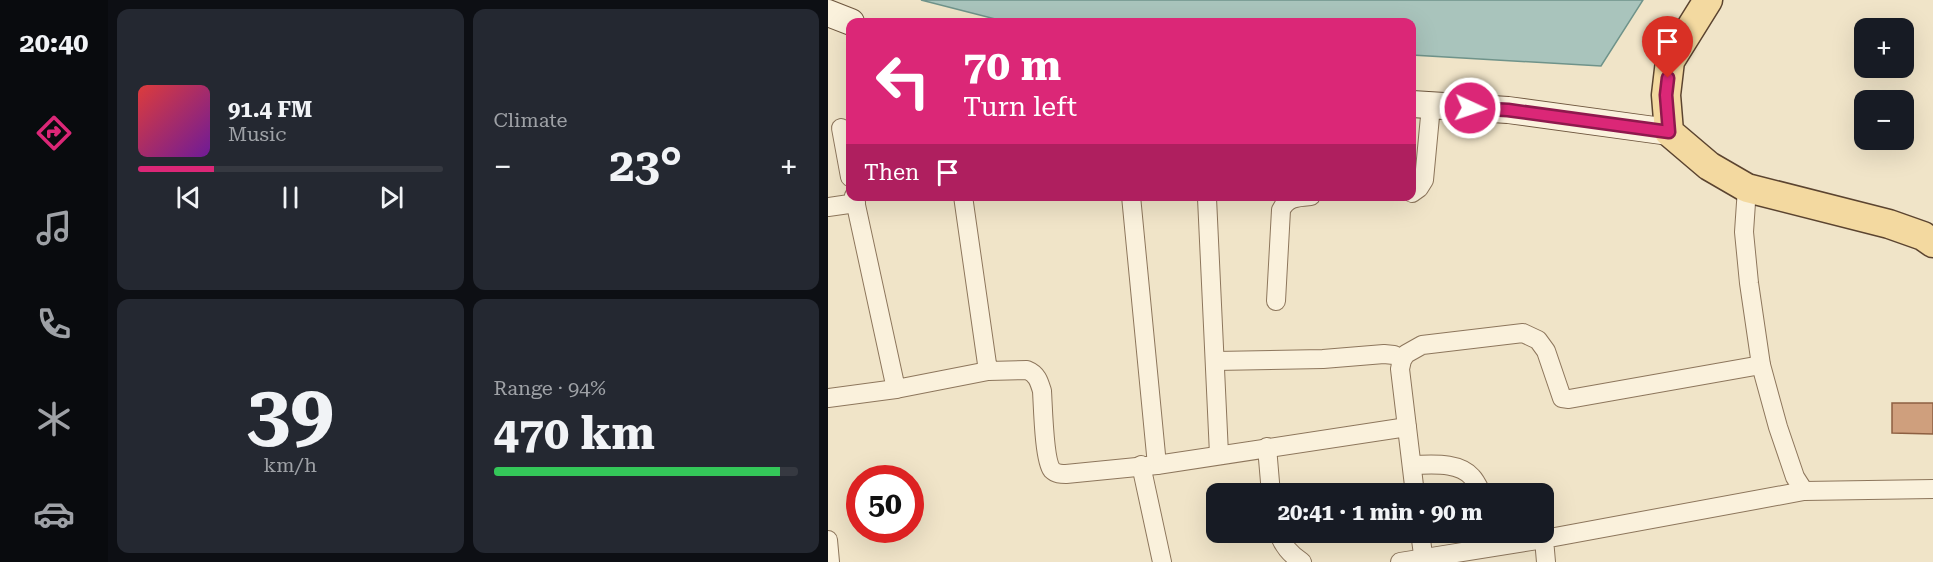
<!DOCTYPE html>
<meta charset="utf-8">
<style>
:root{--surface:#171b24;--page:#242831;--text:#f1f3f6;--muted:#9ea1a6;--line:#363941;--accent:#db2777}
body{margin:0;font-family:"Roboto Serif",serif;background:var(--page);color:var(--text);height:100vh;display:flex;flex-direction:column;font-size:22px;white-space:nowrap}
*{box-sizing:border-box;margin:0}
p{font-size:20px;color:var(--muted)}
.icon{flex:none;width:33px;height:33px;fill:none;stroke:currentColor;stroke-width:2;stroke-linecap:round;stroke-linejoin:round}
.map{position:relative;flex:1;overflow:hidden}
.details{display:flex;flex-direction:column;gap:9px;padding:9px;background:#0d0f14;width:720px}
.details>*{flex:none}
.top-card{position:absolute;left:18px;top:18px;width:570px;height:183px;border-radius:12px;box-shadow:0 6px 24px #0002;background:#db2777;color:#fff;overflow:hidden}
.tools{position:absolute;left:1026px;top:18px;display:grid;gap:12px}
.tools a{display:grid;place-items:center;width:60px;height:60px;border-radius:12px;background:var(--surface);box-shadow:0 6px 24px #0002;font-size:30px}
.speed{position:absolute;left:18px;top:465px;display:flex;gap:12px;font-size:30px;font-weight:700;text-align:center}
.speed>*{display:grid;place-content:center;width:78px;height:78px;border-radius:50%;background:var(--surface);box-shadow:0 6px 24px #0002;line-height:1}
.speed .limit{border:9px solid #d22;background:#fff;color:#111}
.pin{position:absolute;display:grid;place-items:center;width:51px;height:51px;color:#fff;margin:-62px -26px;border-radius:50% 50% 50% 0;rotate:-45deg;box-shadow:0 0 6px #0007}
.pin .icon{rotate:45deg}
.me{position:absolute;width:66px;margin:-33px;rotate:93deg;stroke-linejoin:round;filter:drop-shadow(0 0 4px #0008)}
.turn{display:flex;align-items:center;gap:21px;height:126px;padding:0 18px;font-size:27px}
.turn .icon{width:78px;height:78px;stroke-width:2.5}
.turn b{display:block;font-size:42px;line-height:51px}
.then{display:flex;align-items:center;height:57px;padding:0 18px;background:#0003;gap:12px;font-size:22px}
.big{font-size:45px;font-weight:700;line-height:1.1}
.details .widget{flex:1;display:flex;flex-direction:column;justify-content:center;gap:9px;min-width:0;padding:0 21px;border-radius:12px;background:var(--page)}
.details .dial{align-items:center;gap:0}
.dial b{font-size:78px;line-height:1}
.song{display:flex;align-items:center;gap:18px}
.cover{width:72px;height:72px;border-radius:9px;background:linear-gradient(135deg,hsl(0 70% 55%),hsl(280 70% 35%))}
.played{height:6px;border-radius:3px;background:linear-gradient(90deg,var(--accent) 25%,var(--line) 25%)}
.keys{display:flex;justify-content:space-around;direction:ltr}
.heat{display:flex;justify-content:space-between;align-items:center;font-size:33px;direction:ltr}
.charge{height:9px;border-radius:4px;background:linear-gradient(90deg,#34c759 94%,var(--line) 0)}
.details .tiles{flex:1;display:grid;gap:9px;grid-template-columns:repeat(2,1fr)}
.trip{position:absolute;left:378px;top:483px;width:348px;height:60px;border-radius:12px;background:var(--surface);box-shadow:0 6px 24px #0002;font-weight:700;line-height:60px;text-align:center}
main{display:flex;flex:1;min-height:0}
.tabs{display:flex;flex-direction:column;width:108px;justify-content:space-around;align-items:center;background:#090b0e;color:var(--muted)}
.tabs .icon{width:42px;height:42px}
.tabs .selected{color:var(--accent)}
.tabs b{font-size:27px;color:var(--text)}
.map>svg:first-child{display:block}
.water{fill:#a9c4bc;stroke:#6f938a;stroke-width:1.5}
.building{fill:#cf9f7d;stroke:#8d5f41;stroke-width:1.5}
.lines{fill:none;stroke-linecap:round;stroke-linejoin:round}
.minor-casing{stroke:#8d765c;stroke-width:20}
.secondary-casing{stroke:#6f573f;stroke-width:28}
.primary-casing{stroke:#5b4430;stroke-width:31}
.minor{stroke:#faf1dc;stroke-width:18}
.secondary{stroke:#faf1dc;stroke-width:26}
.primary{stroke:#f3d9a0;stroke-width:28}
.route-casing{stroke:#8e194d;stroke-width:15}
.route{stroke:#db2777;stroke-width:10}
</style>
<main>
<nav class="tabs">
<b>20:40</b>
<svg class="icon selected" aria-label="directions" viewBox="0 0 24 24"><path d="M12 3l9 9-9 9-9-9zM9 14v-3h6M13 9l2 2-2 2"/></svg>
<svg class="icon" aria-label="music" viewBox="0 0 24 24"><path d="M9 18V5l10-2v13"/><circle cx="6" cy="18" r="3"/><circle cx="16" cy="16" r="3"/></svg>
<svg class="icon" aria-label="phone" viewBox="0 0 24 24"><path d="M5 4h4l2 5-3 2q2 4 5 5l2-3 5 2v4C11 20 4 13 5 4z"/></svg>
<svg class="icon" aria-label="climate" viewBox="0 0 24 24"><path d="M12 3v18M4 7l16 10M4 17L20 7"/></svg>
<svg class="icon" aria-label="car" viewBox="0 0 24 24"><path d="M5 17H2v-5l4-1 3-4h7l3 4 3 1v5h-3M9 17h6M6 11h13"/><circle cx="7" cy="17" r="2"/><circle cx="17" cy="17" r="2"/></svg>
</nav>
<section class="details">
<div class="tiles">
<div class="widget">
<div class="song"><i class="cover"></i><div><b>91.4 FM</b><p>Music</p></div></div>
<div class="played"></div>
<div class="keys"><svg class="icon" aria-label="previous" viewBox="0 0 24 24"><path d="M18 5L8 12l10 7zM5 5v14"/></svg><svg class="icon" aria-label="pause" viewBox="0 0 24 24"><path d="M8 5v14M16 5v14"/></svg><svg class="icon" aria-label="next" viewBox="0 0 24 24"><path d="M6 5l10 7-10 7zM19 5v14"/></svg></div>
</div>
<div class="widget"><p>Climate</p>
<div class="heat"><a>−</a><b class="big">23°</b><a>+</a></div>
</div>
<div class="widget dial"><b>39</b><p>km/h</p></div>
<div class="widget"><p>Range · 94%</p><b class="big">470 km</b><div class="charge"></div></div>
</div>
</section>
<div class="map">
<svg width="1105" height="562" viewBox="0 0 1105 562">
<rect width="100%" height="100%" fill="#f0e4c8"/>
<polygon class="water" points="93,0 815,0 773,66 584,55 584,22 179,22"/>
<polygon class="building" points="1064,403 1105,403 1105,434 1064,433"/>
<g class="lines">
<defs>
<g id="minor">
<polyline points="13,128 22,177"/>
<polyline points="919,188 916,232 921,283 933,365 950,427 967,477 976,491"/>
<polyline points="584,193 591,188 596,180 603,106"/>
<polyline points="26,196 68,389 160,371"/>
<path d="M135,196L160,371L199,370C209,374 211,381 214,391C215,406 216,460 224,470C228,474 233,474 238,474L329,465L579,427"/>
<polyline points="303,196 329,465"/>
<polyline points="379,198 391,454"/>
<polyline points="0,207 28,203"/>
<path d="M448,301L453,210C459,197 470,197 483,196"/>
<polyline points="387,361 495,359 556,354 566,355 574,360"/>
<polyline points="0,398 68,389"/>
<polyline points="439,447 443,494"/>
<polyline points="313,465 334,562"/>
<path d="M584,465C602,465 630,461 644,477C648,481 651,488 654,494"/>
<polyline points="587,494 572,369 574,360 578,354 594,345 695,333 710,340 718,351 734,398 741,399 933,365"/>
<path d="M450,532C455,546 462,554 474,562"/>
<polyline points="592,532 596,562"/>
<polyline points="0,540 2,562"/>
<polyline points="572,562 716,539"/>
<polyline points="718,562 716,539 976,491 1105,489"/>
</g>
<g id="secondary">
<polyline points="0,13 23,22"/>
<polyline points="584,104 680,110 841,132"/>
</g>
<polyline id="primary" points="880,0 842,61 838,95 841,132 881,166 919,188 1061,224 1095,236 1105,243"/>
</defs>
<use href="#minor" class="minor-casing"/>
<use href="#secondary" class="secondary-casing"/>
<use href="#primary" class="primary-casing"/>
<use href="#minor" class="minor"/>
<use href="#secondary" class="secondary"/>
<use href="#primary" class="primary"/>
</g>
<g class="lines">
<defs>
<polyline id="route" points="642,108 680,110 841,132 838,95 840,78"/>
</defs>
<use href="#route" class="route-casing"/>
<use href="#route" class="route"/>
</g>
</svg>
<div class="tools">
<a>+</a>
<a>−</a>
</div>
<div class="speed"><div class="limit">50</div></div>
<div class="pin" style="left:840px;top:78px;background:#d93025"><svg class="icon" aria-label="arrive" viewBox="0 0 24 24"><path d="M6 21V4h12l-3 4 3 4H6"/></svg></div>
<svg class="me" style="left:642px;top:108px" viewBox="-20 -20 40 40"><circle r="17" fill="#db2777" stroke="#fff" stroke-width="3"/><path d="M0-11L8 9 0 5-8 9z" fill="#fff"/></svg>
<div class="trip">20:41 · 1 min · 90 m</div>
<div class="top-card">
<div class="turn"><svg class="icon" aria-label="left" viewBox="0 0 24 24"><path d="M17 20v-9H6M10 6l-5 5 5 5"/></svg><div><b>70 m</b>Turn left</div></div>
<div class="then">Then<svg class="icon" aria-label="arrive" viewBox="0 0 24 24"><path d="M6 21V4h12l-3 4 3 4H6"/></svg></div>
</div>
</div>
</main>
